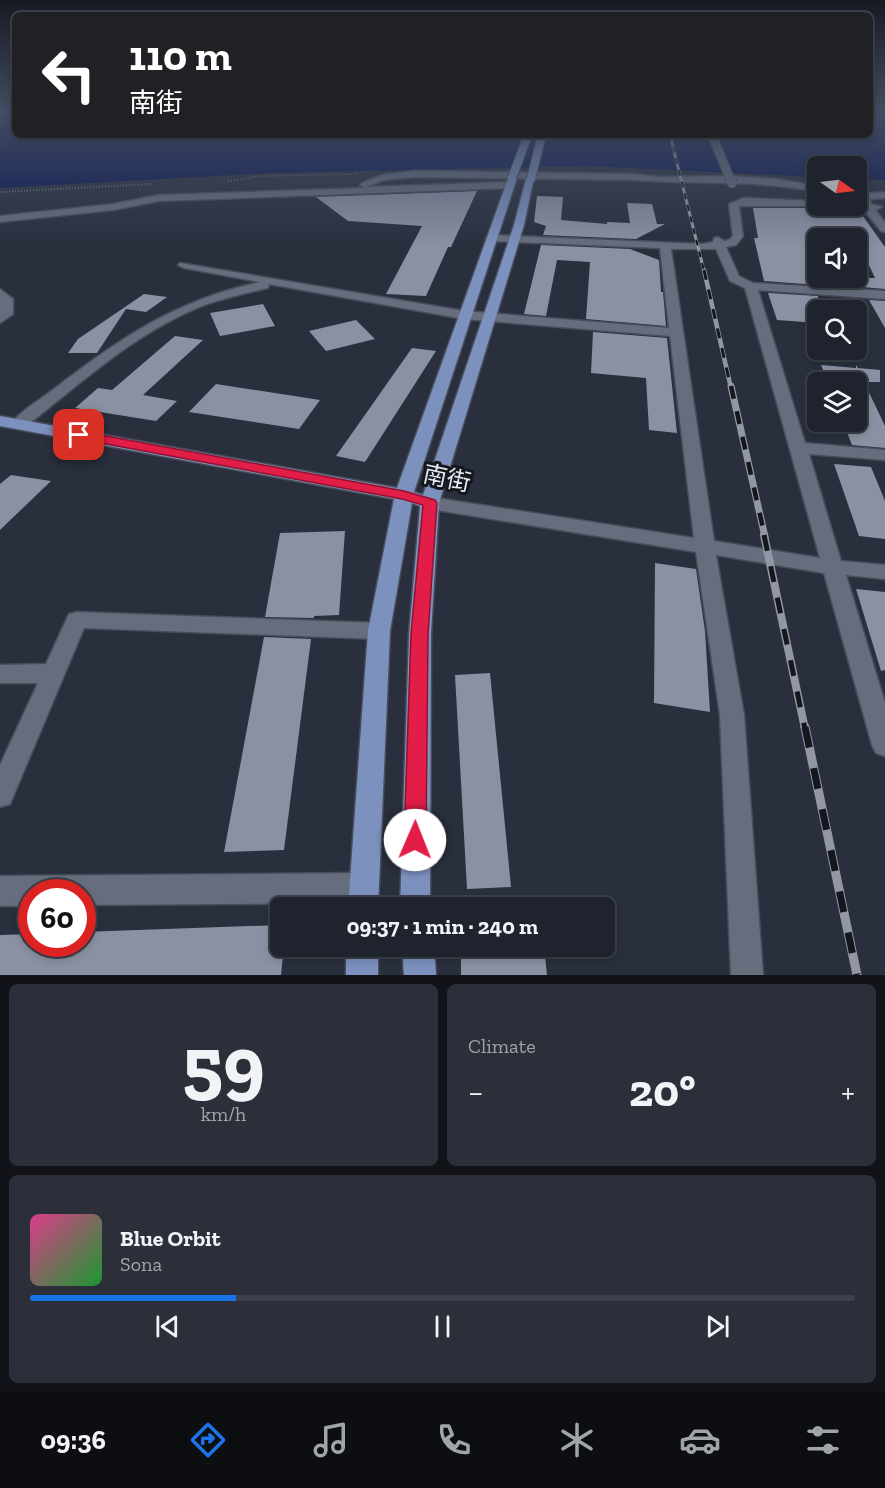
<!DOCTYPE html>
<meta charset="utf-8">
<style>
:root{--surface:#1f232e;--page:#2c2f3a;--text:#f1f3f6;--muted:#a1a4aa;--line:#3c404a;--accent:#1a73e8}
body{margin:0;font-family:"Zilla Slab","Noto Sans SC",serif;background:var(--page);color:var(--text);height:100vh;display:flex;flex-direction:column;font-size:22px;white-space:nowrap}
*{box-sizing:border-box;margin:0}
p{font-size:20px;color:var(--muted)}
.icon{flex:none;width:33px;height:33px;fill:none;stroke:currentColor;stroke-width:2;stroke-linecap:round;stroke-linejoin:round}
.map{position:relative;height:975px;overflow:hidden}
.details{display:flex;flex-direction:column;gap:9px;padding:9px;background:#111319;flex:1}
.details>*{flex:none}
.banner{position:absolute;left:12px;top:12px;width:861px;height:126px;border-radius:9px;box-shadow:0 3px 9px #0003,0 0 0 2px var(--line);background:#202124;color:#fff;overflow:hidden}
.needle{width:39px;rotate:104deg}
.fabs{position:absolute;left:807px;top:156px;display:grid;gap:12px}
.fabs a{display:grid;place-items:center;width:60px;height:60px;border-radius:9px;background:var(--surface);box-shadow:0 3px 9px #0003,0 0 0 2px var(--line);font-size:30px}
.speed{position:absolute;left:18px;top:879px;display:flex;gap:12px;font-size:30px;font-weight:700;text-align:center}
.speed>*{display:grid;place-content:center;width:78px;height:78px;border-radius:50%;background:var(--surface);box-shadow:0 3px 9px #0003,0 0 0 2px var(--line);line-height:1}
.speed .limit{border:9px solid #d22;background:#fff;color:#111}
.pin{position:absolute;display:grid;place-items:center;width:51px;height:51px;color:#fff;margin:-26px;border-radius:12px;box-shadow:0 3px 9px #0006}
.me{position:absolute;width:66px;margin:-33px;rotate:1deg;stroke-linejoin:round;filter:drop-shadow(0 0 4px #0008)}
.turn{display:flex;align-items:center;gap:21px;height:126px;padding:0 18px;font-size:27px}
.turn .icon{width:78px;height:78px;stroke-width:2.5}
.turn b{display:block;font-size:42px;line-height:51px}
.big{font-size:45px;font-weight:700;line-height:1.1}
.details .card{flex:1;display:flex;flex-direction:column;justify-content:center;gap:9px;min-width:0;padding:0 21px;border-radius:9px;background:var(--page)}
.details .dial{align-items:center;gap:0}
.dial b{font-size:78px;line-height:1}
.song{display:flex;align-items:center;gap:18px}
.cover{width:72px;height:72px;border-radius:9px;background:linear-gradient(135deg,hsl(330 70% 55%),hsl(130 70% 35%))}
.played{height:6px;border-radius:3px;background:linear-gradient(90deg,var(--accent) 25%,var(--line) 25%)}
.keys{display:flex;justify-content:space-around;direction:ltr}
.heat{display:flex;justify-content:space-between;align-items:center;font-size:33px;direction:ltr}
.details .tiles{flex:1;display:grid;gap:9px;grid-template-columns:1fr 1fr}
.card:last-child{grid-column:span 2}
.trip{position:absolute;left:270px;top:897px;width:345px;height:60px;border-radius:9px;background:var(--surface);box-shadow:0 3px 9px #0003,0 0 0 2px var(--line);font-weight:700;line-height:60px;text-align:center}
.tab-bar{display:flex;height:96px;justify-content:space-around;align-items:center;background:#0c0e12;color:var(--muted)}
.tab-bar .icon{width:42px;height:42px}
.tab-bar .current{color:var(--accent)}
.tab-bar b{font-size:27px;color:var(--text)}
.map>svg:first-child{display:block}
.water{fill:#081552}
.building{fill:#8a91a2}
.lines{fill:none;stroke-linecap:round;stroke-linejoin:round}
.minor-casing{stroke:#474d59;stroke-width:3}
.major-casing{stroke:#474d59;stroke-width:3}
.path-far1{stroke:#717682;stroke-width:1.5;stroke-dasharray:1 2;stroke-linecap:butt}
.path{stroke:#717682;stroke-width:2;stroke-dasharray:1 2;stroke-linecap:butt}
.minor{fill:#666d7d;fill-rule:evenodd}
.major{fill:#7d91bf;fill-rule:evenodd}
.rail-far4-casing{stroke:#9297a3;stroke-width:3}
.rail-far3-casing{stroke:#9297a3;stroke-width:4.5}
.rail-far2-casing{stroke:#9297a3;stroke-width:7}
.rail-far1-casing{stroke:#9297a3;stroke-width:8}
.rail-casing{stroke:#9297a3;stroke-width:9}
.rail-far4{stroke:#14171d;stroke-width:2;stroke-dasharray:6;stroke-linecap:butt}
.rail-far3{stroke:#14171d;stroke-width:3;stroke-dasharray:10;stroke-linecap:butt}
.rail-far2{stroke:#14171d;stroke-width:4.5;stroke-dasharray:13;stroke-linecap:butt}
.rail-far1{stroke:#14171d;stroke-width:5;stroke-dasharray:16;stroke-linecap:butt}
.rail{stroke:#14171d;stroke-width:7;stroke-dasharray:21;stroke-linecap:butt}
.minor-bridge-far1-casing{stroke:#474d59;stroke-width:10;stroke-linecap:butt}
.minor-bridge-casing{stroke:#474d59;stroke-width:12;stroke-linecap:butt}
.major-bridge-casing{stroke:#474d59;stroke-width:10;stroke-linecap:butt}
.minor-bridge-far1{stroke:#666d7d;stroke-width:8}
.minor-bridge{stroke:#666d7d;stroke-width:10}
.major-bridge{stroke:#7d91bf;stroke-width:8}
.route{fill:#e11d48;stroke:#92132f;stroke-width:1.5}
.labels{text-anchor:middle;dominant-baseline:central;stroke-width:6;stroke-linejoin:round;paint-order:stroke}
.street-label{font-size:24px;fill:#e2e6f0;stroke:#14171d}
</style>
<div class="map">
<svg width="885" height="975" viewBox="0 0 885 975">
<rect width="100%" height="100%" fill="#292f3d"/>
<polygon class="water" points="0,110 15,110 15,135 870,135 870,110 885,110 885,180 857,179 856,166 818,166 817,177 589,166 270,173 0,188"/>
<g class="building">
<polygon points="477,191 451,247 448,247 426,296 386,294 422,226 348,221 316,197"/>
<polygon points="537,196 563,197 561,220 607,224 607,222 630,223 627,203 652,204 657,224 665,224 636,239 543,235 546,226 534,222"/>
<polygon points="753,208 813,208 860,212 885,247 885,289 862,287 856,278 875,278 856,238 818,237 818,285 764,281 754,238 758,238"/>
<polygon points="541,245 630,249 659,260 661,292 663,292 666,326 586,319 590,262 557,260 546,316 524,314"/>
<polygon points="768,293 818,296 818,323 777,320"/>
<polygon points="144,294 167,297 146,312 126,309 97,353 68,353 78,339"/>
<polygon points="869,300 885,301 885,328"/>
<polygon points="263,304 275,326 220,336 210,313"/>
<polygon points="356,320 375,339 326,351 309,331"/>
<polygon points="593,332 667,338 677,433 649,430 646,378 591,373"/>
<polygon points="175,336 203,340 143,395 177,401 156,421 75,408 98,388 112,390"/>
<polygon points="412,348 436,351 365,462 336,456"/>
<polygon points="821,365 856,368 856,365 858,368 880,370 880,382 864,382 885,426 885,448 852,445 843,422 856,422 856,382 828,382"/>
<polygon points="216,384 320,400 299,429 189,412"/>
<polygon points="834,464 871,467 885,501 885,539 859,536"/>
<polygon points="11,475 51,481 0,530 0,484"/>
<polygon points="345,531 339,615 314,616 314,618 265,617 280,533"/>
<polygon points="655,563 696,569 705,631 710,712 654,703"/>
<polygon points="856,589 885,592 885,670 881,671"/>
<polygon points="264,637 311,639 284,850 224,852"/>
<polygon points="490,673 511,887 467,889 455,675"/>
<polygon points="280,925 280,946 284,946 281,975 0,975 0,935 32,934 32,944 82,944 82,932"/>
<polygon points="461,946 544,946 547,975 461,975"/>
</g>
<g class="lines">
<defs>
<g id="minor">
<path d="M415,171L633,174L660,177L733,176L776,179L818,186V192C755,179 694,185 633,180L415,177L384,180L366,187L509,182L514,185L509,188L159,201L113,210L0,222V216L113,204L159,195L364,188L360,185L362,183L382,175Z"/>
<polygon points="885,192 885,198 870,199 871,204 882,207 875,210 885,222 885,232 881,231 864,210 846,209 841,206 861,204 861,194"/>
<path d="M744,198L818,201V206H822H739L743,236L736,245L726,247L739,276L753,283L885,291V299L758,290L805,443L885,450V460L809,454L841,561L885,565V579L846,575L885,703V756L876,753L872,745L824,573L716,555L744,715L763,975H731L720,715L696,552L430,509L423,507L421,503L423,499L430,497L694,538L670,336L464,319L269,284L268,288C246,293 224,298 202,306C136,332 80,384 25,427L19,429L11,424C21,410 40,400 54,389C120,338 176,300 260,282L184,268L178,265L180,263L464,311L669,328L660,248L491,241L486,238L491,235L703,244L713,242L714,238L718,237L724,241L729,240L733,236L729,204ZM671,249H716L730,281L745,288L820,558L714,541Z"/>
<polygon points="0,289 13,299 13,314 0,323"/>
<polygon points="77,612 379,623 387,625 390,631 387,637 379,639 84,628 10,804 0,807 0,765 38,683 0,683 0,665 46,664 69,614"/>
<polygon points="363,873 373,878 378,888 373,898 363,903 82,905 82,892 32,892 32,906 0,906 0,876"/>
</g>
<g id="major">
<polygon points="509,176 517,178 414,492 423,495 514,225 526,179 534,177 524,225 439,503 431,634 430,908 400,908 409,634 420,506 412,503 390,631 378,908 348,908 368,631 394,499 0,426 0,416 397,488"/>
<rect x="346" y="946" width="32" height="29"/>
<polygon points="402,946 434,946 436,975 404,975"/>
</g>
</defs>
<use href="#minor" class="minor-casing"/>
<use href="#major" class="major-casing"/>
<polyline class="path-far1" points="228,181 262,176 359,174"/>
<g class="path">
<polyline points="228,181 237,180"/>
<polyline points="856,181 868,182"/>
<polyline points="0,192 152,184"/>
</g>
<use href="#minor" class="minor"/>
<use href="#major" class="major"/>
<defs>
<polyline id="rail-far4" points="670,135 704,271"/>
<polyline id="rail-far3" points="704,270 731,388"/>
<polyline id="rail-far2" points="731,386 765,537"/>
<polyline id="rail-far1" points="764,535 805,729"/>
<polyline id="rail" points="805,727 857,975"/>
</defs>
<use href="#rail-far4" class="rail-far4-casing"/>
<use href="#rail-far3" class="rail-far3-casing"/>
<use href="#rail-far2" class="rail-far2-casing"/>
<use href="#rail-far1" class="rail-far1-casing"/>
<use href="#rail" class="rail-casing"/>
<use href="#rail-far4" class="rail-far4"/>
<use href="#rail-far3" class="rail-far3"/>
<use href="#rail-far2" class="rail-far2"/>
<use href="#rail-far1" class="rail-far1"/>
<use href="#rail" class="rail"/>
<defs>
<polyline id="minor-bridge-far1" points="712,135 731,181"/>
<polyline id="minor-bridge" points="731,180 732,183"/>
<g id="major-bridge">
<polyline points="512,178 528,135"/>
<polyline points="531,179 542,135"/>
</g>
</defs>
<use href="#minor-bridge-far1" class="minor-bridge-far1-casing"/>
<use href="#minor-bridge" class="minor-bridge-casing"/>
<use href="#major-bridge" class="major-bridge-casing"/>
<use href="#minor-bridge-far1" class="minor-bridge-far1"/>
<use href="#minor-bridge" class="minor-bridge"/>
<use href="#major-bridge" class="major-bridge"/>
</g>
<linearGradient id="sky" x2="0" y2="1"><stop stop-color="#171a22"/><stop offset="0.45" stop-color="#434d62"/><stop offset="1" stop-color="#434d62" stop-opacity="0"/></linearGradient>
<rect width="885" height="247" fill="url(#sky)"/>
<polygon class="route" points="79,431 404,491 435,500 437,503 428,634 426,840 423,848 415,851 407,848 404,840 411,634 423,505 402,499 74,438 72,435"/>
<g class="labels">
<g class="street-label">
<text transform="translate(447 478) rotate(12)">南街</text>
</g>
</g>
</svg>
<div class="fabs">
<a><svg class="needle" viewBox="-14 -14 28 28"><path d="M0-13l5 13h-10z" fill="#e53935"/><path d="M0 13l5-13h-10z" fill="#a1a4aa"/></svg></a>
<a><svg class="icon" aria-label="sound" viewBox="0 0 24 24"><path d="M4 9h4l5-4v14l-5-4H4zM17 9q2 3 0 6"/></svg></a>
<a><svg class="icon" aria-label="search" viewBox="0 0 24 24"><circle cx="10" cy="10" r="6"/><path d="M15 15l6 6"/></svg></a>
<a><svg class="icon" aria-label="layers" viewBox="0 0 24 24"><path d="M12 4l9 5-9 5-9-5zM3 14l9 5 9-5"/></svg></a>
</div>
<div class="speed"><div class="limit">60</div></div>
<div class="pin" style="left:79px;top:435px;background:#d93025"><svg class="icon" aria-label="arrive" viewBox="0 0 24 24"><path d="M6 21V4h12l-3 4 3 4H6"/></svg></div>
<svg class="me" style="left:415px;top:840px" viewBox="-20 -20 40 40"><circle r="19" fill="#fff"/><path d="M0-13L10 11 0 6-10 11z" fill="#e11d48"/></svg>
<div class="trip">09:37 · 1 min · 240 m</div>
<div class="banner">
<div class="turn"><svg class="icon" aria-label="left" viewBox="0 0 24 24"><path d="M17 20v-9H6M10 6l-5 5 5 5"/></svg><div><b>110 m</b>南街</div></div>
</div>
</div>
<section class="details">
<div class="tiles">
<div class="card dial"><b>59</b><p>km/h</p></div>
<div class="card"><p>Climate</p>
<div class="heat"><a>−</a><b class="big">20°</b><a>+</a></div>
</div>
<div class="card">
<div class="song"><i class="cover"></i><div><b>Blue Orbit</b><p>Sona</p></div></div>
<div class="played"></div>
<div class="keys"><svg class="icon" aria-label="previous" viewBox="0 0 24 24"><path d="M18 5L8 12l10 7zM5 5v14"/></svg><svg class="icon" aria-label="pause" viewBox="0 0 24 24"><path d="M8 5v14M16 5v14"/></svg><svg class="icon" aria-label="next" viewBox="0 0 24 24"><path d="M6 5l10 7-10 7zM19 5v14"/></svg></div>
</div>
</div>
</section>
<nav class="tab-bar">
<b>09:36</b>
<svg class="icon current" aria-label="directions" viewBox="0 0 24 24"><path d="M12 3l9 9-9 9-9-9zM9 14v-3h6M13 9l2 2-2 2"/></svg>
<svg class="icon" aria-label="music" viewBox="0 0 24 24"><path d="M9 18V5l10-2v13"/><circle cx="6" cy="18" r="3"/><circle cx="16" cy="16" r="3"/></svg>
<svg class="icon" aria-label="phone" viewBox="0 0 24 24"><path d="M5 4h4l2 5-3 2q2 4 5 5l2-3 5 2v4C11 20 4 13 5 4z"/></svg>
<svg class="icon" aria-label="climate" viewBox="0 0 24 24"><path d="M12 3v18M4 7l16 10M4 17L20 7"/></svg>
<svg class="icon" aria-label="car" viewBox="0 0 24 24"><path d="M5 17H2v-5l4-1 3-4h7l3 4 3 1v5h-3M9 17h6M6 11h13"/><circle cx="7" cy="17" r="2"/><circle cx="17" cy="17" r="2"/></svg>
<svg class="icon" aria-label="filters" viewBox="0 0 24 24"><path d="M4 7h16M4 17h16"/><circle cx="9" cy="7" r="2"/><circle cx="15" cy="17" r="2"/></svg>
</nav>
